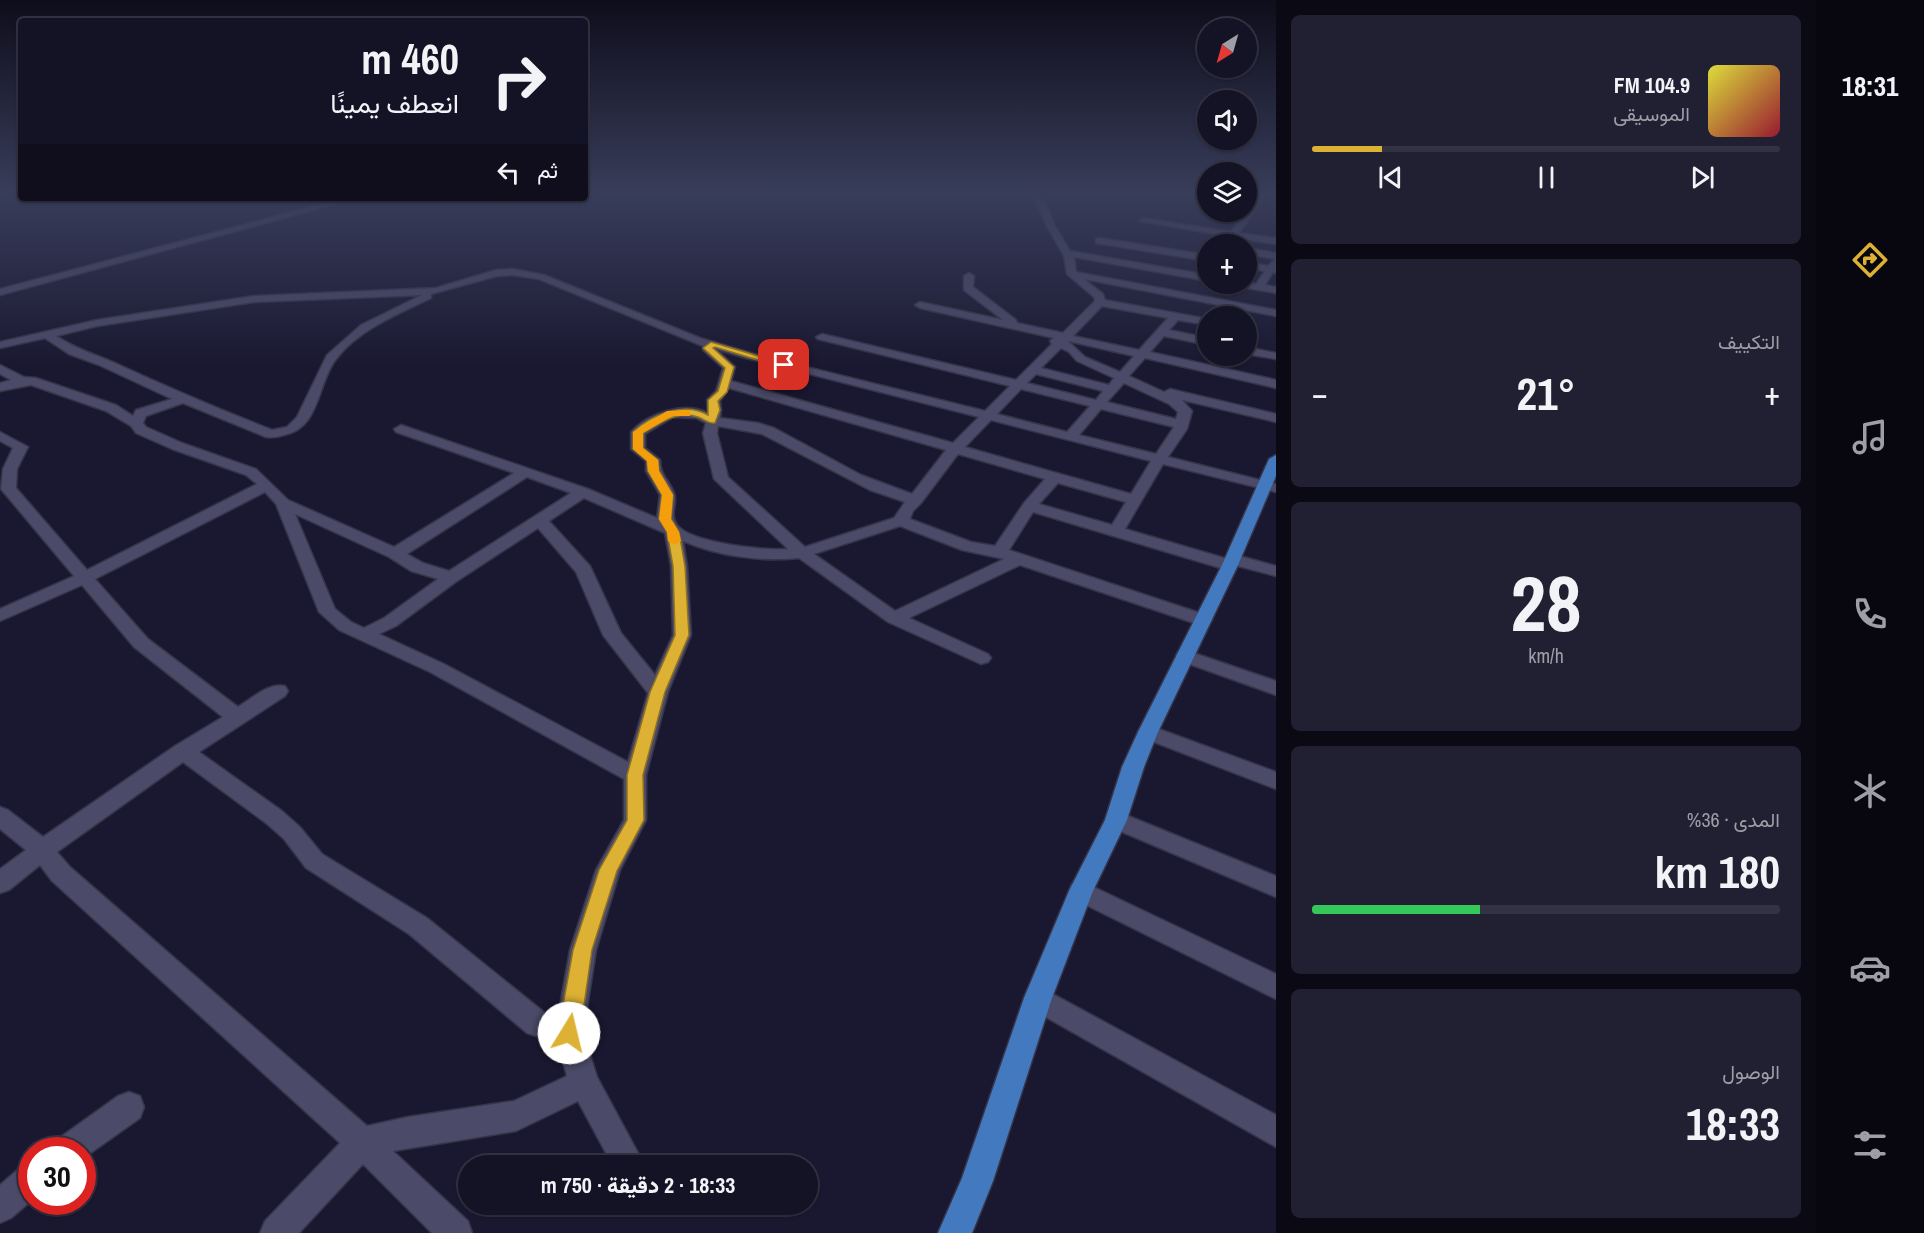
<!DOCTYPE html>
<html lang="ar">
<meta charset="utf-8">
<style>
:root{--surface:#141225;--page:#212032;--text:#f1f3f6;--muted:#9d9ea7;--line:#333242;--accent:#ddb133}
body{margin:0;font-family:"Archivo Narrow",Vazirmatn,sans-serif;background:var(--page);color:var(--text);direction:rtl;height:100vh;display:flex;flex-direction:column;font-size:22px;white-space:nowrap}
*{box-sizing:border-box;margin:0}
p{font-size:20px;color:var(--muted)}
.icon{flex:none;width:33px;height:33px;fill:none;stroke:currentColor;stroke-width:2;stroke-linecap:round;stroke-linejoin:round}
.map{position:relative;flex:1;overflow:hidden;direction:ltr}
.panel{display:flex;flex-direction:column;gap:15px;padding:15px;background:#0b0a14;width:540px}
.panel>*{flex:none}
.banner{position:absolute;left:18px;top:18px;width:570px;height:183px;border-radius:6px;box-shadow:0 2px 4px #0004,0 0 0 2px var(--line);direction:rtl;background:#141225;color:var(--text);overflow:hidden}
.needle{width:39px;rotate:217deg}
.tools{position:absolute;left:1197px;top:18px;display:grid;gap:12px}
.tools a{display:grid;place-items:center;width:60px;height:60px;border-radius:50%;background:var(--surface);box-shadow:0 2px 4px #0004,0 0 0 2px var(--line);font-size:30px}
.speed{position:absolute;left:18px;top:1137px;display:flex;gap:12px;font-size:30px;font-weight:700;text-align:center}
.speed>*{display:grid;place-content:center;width:78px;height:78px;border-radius:50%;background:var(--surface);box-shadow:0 2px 4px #0004,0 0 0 2px var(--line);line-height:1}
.speed .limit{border:9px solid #d22;background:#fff;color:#111}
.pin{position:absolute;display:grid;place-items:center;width:51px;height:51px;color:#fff;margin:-26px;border-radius:12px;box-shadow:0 3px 9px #0006}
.me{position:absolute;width:66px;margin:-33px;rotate:9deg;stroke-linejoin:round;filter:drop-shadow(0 0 4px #0008)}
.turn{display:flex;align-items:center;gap:21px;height:126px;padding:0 30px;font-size:27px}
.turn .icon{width:78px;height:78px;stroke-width:2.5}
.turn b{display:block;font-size:42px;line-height:51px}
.then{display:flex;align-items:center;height:57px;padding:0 30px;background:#0003;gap:12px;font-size:22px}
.big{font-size:45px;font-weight:800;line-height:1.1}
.panel .card{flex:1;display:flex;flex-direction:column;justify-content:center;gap:9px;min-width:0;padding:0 21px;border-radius:9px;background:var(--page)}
.panel .dial{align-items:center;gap:0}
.dial b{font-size:78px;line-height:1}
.song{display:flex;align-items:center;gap:18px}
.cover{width:72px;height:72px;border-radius:9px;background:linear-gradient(135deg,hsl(60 70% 55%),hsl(350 70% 35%))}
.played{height:6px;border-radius:3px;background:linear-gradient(90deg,var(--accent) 15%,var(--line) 15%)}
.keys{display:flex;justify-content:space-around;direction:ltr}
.heat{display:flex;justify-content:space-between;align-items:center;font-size:33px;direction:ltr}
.charge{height:9px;border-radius:4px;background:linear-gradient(90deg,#34c759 36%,var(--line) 0)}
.trip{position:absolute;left:458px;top:1155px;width:360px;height:60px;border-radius:30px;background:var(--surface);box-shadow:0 2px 4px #0004,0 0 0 2px var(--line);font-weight:800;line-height:60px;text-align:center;direction:rtl}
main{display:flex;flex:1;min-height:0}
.tab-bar{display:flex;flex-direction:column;width:108px;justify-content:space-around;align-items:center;background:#08070f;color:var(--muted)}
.tab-bar .icon{width:42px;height:42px}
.tab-bar .selected{color:var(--accent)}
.tab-bar b{font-size:27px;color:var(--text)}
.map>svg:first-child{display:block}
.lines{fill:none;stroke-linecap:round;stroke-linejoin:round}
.minor-casing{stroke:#363448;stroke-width:3}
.major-casing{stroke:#363448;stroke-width:3}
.minor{fill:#4b4a68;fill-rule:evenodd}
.major{fill:#4379bf;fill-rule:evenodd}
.route{fill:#ddb133;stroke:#907321;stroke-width:1.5}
.slow{fill:#f59e0b}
</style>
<main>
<nav class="tab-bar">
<b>18:31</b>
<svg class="icon selected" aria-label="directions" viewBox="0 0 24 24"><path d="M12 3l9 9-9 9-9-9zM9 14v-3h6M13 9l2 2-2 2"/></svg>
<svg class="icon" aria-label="music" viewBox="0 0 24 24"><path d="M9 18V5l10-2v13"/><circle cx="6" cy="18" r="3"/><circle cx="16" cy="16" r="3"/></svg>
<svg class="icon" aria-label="phone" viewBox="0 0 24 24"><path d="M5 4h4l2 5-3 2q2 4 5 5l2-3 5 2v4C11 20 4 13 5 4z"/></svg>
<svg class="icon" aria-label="climate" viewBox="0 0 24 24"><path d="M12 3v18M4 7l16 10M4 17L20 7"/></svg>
<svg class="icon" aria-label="car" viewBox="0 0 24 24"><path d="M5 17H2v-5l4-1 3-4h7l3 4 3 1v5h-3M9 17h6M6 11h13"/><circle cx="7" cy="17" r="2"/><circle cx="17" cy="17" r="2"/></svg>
<svg class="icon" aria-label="filters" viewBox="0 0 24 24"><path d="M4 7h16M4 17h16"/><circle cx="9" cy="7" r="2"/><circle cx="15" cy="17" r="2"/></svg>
</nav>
<section class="panel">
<div class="card">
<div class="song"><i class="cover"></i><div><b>104.9 FM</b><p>الموسيقى</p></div></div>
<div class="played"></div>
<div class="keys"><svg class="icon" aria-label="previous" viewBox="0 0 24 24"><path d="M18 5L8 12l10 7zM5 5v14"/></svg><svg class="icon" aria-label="pause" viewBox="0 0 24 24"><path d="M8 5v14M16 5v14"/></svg><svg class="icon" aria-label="next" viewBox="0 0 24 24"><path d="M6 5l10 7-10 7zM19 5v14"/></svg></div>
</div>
<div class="card"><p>التكييف</p>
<div class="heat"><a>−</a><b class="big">21°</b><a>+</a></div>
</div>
<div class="card dial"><b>28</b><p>km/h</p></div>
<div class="card"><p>المدى · 36%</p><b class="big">180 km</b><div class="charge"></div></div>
<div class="card"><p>الوصول</p><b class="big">18:33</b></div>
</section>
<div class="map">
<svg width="1276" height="1233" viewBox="0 0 1276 1233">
<rect width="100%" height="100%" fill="#1a1831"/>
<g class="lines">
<defs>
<g id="minor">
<path d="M1031,192H1040L1042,195L1055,226L1070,251L1208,275V281L1074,257L1076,272L1276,310V316L1084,279L1103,294L1105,300L1208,319V325L1178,320L1169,330L1208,338V345L1164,336L1150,352L1276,380V388L1145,358L1129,376L1164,392L1170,389L1276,414V422L1182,400L1192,411L1187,429L1168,457L1276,484V492L1163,464L1125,529L1224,558L1232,554L1276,566V576L1238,566L1230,570L1224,569L1033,512L1009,550L1209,616L1212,620L1209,624H1197L1020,565L909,618L988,654L991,658L988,662L981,664L888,622L799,558C760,562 718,556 683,541L687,566L691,635L668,692L646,775V820L620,870L596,950L583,1033L597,1077L645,1166H613L578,1101L516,1131L393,1151L468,1221L472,1233H432L363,1164L299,1233H260L265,1221L340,1143L52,881L40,865L9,890L0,893V869L26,850L0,829V807L8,810L43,837L175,746L223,717L134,647L82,585L0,621V609L74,576L1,489L3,469L13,448L0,441V432L28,447L17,469L16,488L87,570L257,484L246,475L172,449L136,433L131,426L106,411L31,385L0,391V383L11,380L0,374V365L24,377L36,378L116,405L133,416L136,410L172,399L99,365L69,354L45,338L0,348V342L97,320L254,296L436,288L496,270L513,269L544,275L700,338L754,354L985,411L1010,386L818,339L816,337L822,334L1016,380L1052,344L1050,341L1054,338L920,308L915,305L920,302L1003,320L964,290V276L969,273L974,276L973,287L1016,320L1017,323L1063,333L1095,301L1094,297L1067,274L1064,256L1047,226ZM513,275L539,279L703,346V350L723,368L716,391L707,400L708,413C684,401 648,413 631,432V449L646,461V471L660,495L657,518L588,489L401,425L394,429L396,432L514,473L394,547L288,500L256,469L182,443L146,427L143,423L146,416L183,403L266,437C273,438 278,437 284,435C321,428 317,382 337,358C360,329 398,314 431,298V294L497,276ZM422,295L361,325L327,355L297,417L287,427L272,430C219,409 167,387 115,363C92,353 78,350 56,336L97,326L254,302ZM1102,306L1168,318L1139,350L1073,336ZM1068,341L1134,356L1120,372L1085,357ZM1061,348L1069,352L1077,361L1114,378L1109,385L1041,368ZM716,349L746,358L979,417L953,443L731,381L735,367ZM1036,374L1103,391L1096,400L1027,383ZM1124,383L1169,404L1178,412L1176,419L1107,402ZM729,388L946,450L912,494L861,475L774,428L758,423L720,418L721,410L720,401ZM1021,389L1090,406L1067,432L997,414ZM1101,409L1174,427L1156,454L1079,435ZM673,417L696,418L706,423L703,433L714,479L788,549C766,551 690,543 677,525C669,514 678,504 674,493C669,480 660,475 660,460L645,448V434ZM991,420L1151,461L1131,494L965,447ZM718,426L762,434L870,490L905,502L894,518L805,547L728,477L717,433ZM958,454L1045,479L1024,503L995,546L971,542L910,519L913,511L921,503ZM527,477L571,493L449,571L423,563L407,554ZM1058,483L1126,502L1112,525L1039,504ZM265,492L276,504L319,612L339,630L430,672L624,779V820L596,870L570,950L558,1017L545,1013L427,918L322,854L300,827L282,811L199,752L285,696L288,691L285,686C269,682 251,699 238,707L148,639L95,579ZM584,498L665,533L671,566L673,635L655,675L621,633L590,566L549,521ZM295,514L389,557L411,571L438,579L384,618L364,628L351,622L335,609ZM900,526L962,550L1004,559L895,611L814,554ZM538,528L576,572L603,635L648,693L628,762L444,664L379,634L396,626L457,581ZM183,762L266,823L284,839L306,868L409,934L527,1033L558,1043L567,1076L514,1101L408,1117L367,1126L70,867L57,852Z"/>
<polygon points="1260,192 1268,192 1239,233 1276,238 1276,244 1236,238 1231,244 1227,244 1224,242 1228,236 1139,221 1143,218 1231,232"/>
<polygon points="345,198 358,198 0,295 0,289"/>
<polygon points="1099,238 1208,255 1208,261 1096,243 1096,239"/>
<polygon points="1246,248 1276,253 1276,273 1273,272 1265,285 1276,287 1276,293 1241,287 1236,284 1246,282 1256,284 1265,271 1246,268 1246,262 1268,266 1275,259 1246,254"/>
<polygon points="1246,347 1276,353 1276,359 1246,354"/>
<polygon points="1185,650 1276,681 1276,695 1178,660 1176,656 1178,652"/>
<polygon points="1148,725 1276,772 1276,789 1141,737 1138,732 1141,727"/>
<polygon points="1116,811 1276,876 1276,897 1108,826 1105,820 1108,814"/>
<polygon points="1081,881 1276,974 1276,999 1072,898 1069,891 1072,884"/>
<polygon points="1038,986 1276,1115 1276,1147 1028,1007 1024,998 1028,989"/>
<polygon points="129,1092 140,1096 144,1107 140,1118 82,1159 82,1150 54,1150 58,1139 118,1096"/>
<polygon points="32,1162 32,1200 11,1218 0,1223 0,1185 21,1167"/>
</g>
<polygon id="major" points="1276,455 1276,476 1238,565 1158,732 1144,767 1127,820 1093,891 1052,998 993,1181 972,1233 938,1233 962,1178 1024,998 1069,891 1105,820 1122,767 1138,732 1222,565 1269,459"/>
</defs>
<use href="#minor" class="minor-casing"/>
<use href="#major" class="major-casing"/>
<use href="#minor" class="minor"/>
<use href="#major" class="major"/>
</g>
<linearGradient id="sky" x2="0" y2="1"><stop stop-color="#0e0d1b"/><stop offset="0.53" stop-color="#383d5a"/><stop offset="1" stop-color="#383d5a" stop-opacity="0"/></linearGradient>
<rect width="1276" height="365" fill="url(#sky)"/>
<path class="route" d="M711,342L789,365L781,367L715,347L713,348L734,367L727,392L718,401L720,410L715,423C707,424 705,419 698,417C677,410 660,423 643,433V448L658,460L659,471L673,495L671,519L679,532L685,566L689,635L665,692L643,775L644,820L617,871L592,950L580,1033L577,1040L569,1043L562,1040L558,1033L573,950L599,870L627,820V775L650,692L675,635L673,566L667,532L659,519L662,495L648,471L647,461L633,449V432C651,415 685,401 708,415V400L718,391L725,368L703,348Z"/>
<polygon class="slow" points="687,410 690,411 690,416 672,416 643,433 643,448 658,460 659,471 673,495 671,519 679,532 681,541 675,545 668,541 667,532 659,519 662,495 648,471 647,461 633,449 633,432 667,411"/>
</svg>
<div class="tools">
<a><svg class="needle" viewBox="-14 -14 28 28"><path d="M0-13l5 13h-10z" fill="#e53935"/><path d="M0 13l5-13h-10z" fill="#9d9ea7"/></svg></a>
<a><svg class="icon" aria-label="sound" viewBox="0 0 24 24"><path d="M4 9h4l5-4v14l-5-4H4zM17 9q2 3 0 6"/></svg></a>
<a><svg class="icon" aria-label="layers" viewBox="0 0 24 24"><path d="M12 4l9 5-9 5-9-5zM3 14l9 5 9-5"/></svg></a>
<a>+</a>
<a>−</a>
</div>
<div class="speed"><div class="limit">30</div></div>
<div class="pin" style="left:784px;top:365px;background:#d93025"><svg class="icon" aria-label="arrive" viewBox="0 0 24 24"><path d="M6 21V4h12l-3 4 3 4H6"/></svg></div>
<svg class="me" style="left:569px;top:1033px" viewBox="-20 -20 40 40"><circle r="19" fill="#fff"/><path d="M0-13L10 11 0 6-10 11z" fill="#ddb133"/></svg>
<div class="trip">18:33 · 2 دقيقة · 750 m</div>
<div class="banner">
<div class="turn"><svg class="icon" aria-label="right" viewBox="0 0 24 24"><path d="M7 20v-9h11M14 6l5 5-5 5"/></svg><div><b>460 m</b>انعطف يمينًا</div></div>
<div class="then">ثم<svg class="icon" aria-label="left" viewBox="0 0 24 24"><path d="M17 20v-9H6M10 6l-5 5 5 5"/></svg></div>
</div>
</div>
</main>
